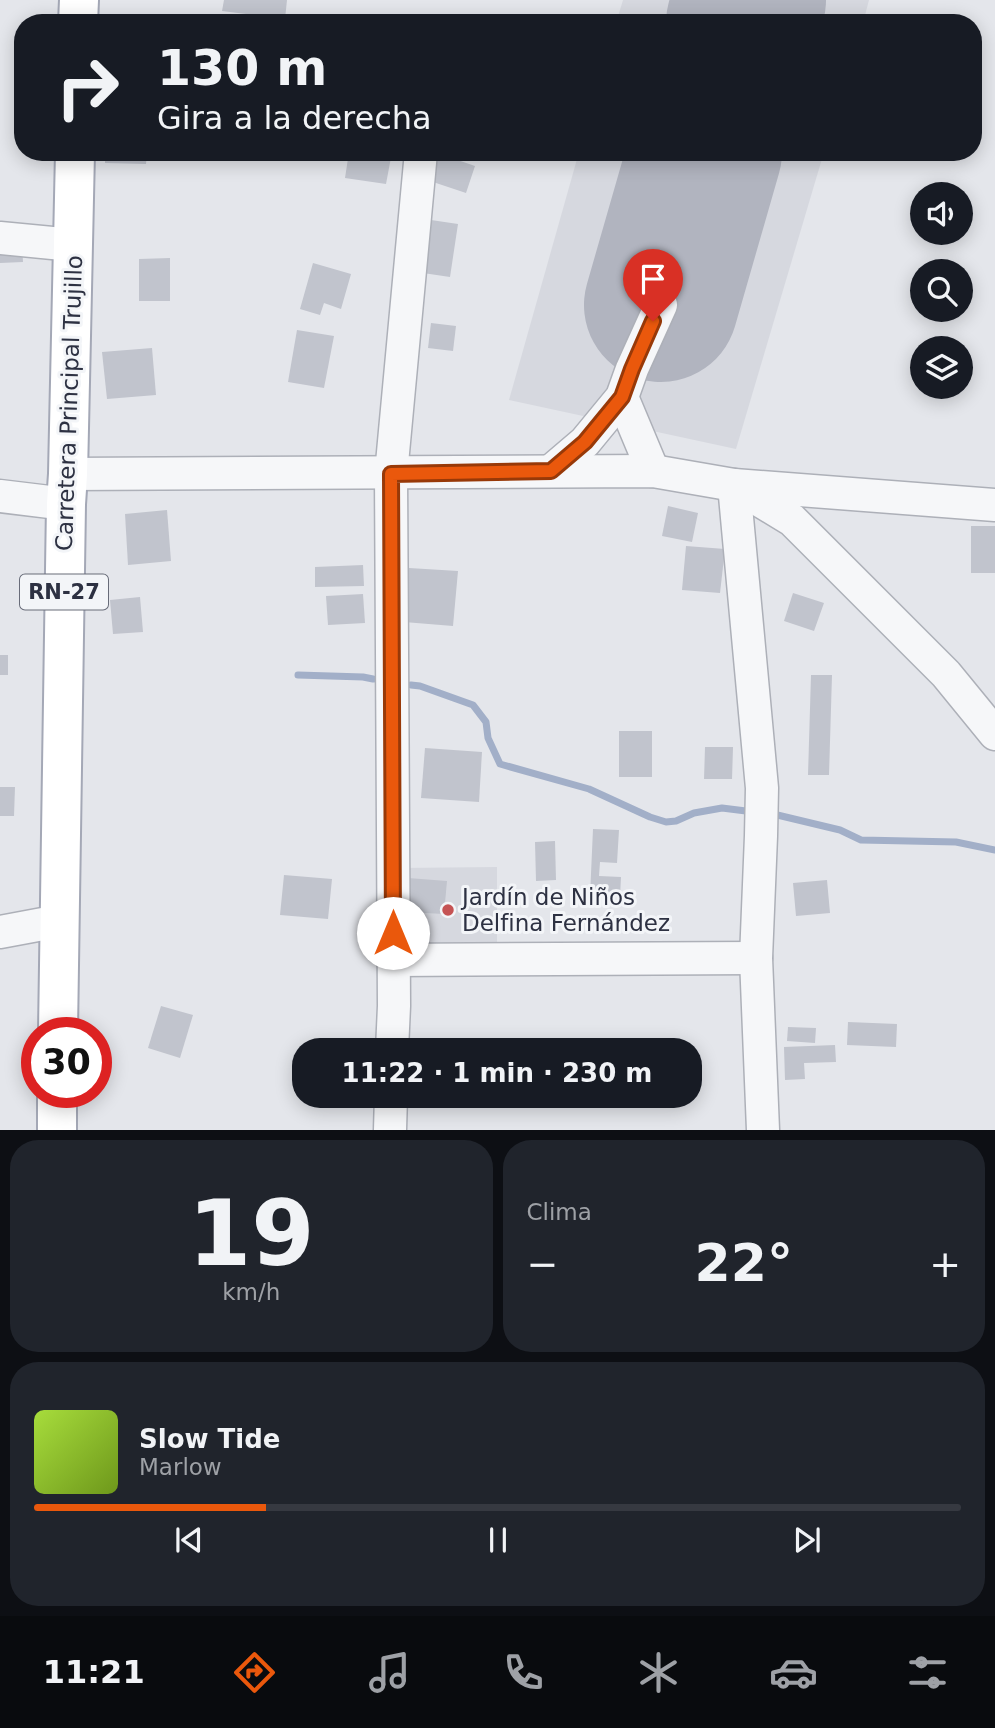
<!DOCTYPE html>
<html lang="es">
<meta charset="utf-8">
<style>
:root{--surface:#171b24;--page:#20242c;--text:#f1f3f6;--muted:#9ea1a6;--line:#363941;--accent:#ea580c}
body{margin:0;font-family:"DejaVu Sans",sans-serif;background:var(--page);color:var(--text);height:100vh;display:flex;flex-direction:column;font-size:26px;white-space:nowrap}
*{box-sizing:border-box;margin:0}
p{font-size:23px;color:var(--muted)}
.icon{flex:none;width:38px;height:38px;fill:none;stroke:currentColor;stroke-width:2;stroke-linecap:round;stroke-linejoin:round}
.map{position:relative;height:1130px;overflow:hidden}
.side{display:flex;flex-direction:column;gap:10px;padding:10px;background:#0d0f14;flex:1}
.side>*{flex:none}
.banner{position:absolute;left:14px;top:14px;width:968px;height:147px;border-radius:28px;box-shadow:0 4px 18px #0003;background:#171b24;color:var(--text);overflow:hidden}
.fabs{position:absolute;left:910px;top:182px;display:grid;gap:14px}
.fabs a{display:grid;place-items:center;width:63px;height:63px;border-radius:50%;background:var(--surface);box-shadow:0 4px 18px #0003;font-size:35px}
.speed{position:absolute;left:21px;top:1017px;display:flex;gap:14px;font-size:35px;font-weight:700;text-align:center}
.speed>*{display:grid;place-content:center;width:91px;height:91px;border-radius:50%;background:var(--surface);box-shadow:0 4px 18px #0003;line-height:1}
.speed .limit{border:10px solid #d22;background:#fff;color:#111}
.pin{position:absolute;display:grid;place-items:center;width:60px;height:60px;color:#fff;margin:-72px -30px;border-radius:50% 50% 50% 0;rotate:-45deg;box-shadow:0 0 7px #0007}
.pin .icon{rotate:45deg}
.me{position:absolute;width:77px;margin:-38px;rotate:0deg;stroke-linejoin:round;filter:drop-shadow(0 0 5px #0008)}
.turn{display:flex;align-items:center;gap:24px;height:147px;padding:0 28px;font-size:32px}
.turn .icon{width:91px;height:91px;stroke-width:2.5}
.turn b{display:block;font-size:49px;line-height:60px}
.big{font-size:52px;font-weight:700;line-height:1.1}
.side .tile{flex:1;display:flex;flex-direction:column;justify-content:center;gap:10px;min-width:0;padding:0 24px;border-radius:28px;background:var(--page)}
.side .dial{align-items:center;gap:0}
.dial b{font-size:91px;line-height:1}
.song{display:flex;align-items:center;gap:21px}
.cover{width:84px;height:84px;border-radius:10px;background:linear-gradient(135deg,hsl(80 70% 55%),hsl(80 70% 35%))}
.played{height:7px;border-radius:4px;background:linear-gradient(90deg,var(--accent) 25%,var(--line) 25%)}
.keys{display:flex;justify-content:space-around;direction:ltr}
.heat{display:flex;justify-content:space-between;align-items:center;font-size:38px;direction:ltr}
.side .tiles{flex:1;display:grid;gap:10px;grid-template-columns:1fr 1fr}
.tile:last-child{grid-column:span 2}
.trip{position:absolute;left:292px;top:1038px;width:410px;height:70px;border-radius:28px;background:var(--surface);box-shadow:0 4px 18px #0003;font-weight:700;line-height:70px;text-align:center}
.menu{display:flex;height:112px;justify-content:space-around;align-items:center;background:#090b0e;color:var(--muted)}
.menu .icon{width:49px;height:49px}
.menu .selected{color:var(--accent)}
.menu b{font-size:32px;color:var(--text)}
.map>svg:first-child{display:block}
.built{fill:#d6d8df}
.lines{fill:none;stroke-linecap:round;stroke-linejoin:round}
.stream{stroke:#a2afc8;stroke-width:7}
.runway{stroke:#b1b4bf;stroke-width:154}
.building{fill:#c1c4cd}
.minor-casing{stroke:#adb0b8;stroke-width:35}
.major-casing{stroke:#a4a8b6;stroke-width:42}
.minor{stroke:#f6f7f9;stroke-width:32}
.major{stroke:#fff;stroke-width:38}
.route-casing{stroke:#983908;stroke-width:18}
.route{stroke:#ea580c;stroke-width:12}
.poi-dot{fill:#c55354;stroke:#f3f5f8;stroke-width:2.5}
.labels{text-anchor:middle;dominant-baseline:central;stroke-width:6;stroke-linejoin:round;paint-order:stroke}
.shield{fill:#f3f5f8;stroke:#686c79;stroke-width:2}
.shield-label{font-size:21px;font-weight:bold;fill:#2d3142}
.street-label{font-size:23px;fill:#2d3142;stroke:#f3f5f8}
.poi-label{font-size:23px;fill:#2d3142;stroke:#f3f5f8;text-anchor:start}
</style>
<div class="map">
<svg width="995" height="1130" viewBox="0 0 995 1130">
<rect width="100%" height="100%" fill="#e4e6eb"/>
<g class="built">
<polygon points="623,0 869,0 863,23 616,23"/>
<polygon points="579,152 824,152 736,449 509,400"/>
<polygon points="497,867 497,952 399,955 399,868"/>
</g>
<g class="lines">
<g class="stream">
<polyline points="298,675 363,677 373,679"/>
<polyline points="411,685 420,686 473,705 486,722 488,738 500,764 589,789 650,817 666,822 676,821 694,813 722,808 754,812"/>
<polyline points="769,813 840,830 861,840 956,842 995,850"/>
</g>
<g class="runway">
<polyline points="743,23 749,0"/>
<polyline points="661,305 705,152"/>
</g>
</g>
<g class="building">
<polygon points="224,0 287,0 285,19 222,11"/>
<polygon points="105,152 147,152 146,164 105,163"/>
<polygon points="349,152 392,152 386,184 345,178"/>
<polygon points="440,154 475,166 466,193 430,181"/>
<polygon points="431,220 458,224 450,277 423,273"/>
<polygon points="22,244 23,262 0,263 0,245"/>
<polygon points="170,258 170,301 139,301 139,259"/>
<polygon points="313,263 351,274 341,309 324,303 320,315 300,309"/>
<polygon points="431,323 456,326 453,351 428,348"/>
<polygon points="297,330 334,336 324,388 288,382"/>
<polygon points="152,348 156,395 107,399 102,352"/>
<polygon points="668,506 698,513 692,542 662,536"/>
<polygon points="167,510 171,561 128,565 125,514"/>
<rect x="971" y="526" width="24" height="47"/>
<polygon points="686,546 725,549 720,593 682,590"/>
<polygon points="363,565 364,586 315,587 315,567"/>
<polygon points="409,568 458,571 453,626 404,622"/>
<polygon points="793,593 824,603 814,631 784,621"/>
<polygon points="363,594 365,623 328,625 326,596"/>
<polygon points="140,597 143,632 113,634 110,600"/>
<rect x="0" y="655" width="8" height="20"/>
<polygon points="811,675 832,675 829,775 808,775"/>
<rect x="619" y="731" width="33" height="46"/>
<polygon points="705,747 733,747 732,779 704,779"/>
<polygon points="425,748 482,752 479,802 421,798"/>
<polygon points="0,787 15,787 14,816 0,816"/>
<polygon points="593,829 619,830 617,863 600,862 599,876 621,877 620,897 590,896"/>
<polygon points="555,841 556,880 536,881 535,842"/>
<polygon points="284,875 332,879 328,919 280,915"/>
<polygon points="408,878 447,881 444,914 405,912"/>
<polygon points="827,880 830,913 796,916 793,883"/>
<polygon points="403,933 430,935 429,952 402,950"/>
<polygon points="161,1006 193,1015 180,1058 148,1048"/>
<polygon points="848,1022 897,1024 896,1047 847,1045"/>
<polygon points="788,1027 816,1028 815,1043 787,1041"/>
<polygon points="835,1045 836,1062 804,1063 805,1079 785,1080 784,1047"/>
</g>
<g class="lines">
<defs>
<g id="minor">
<polyline points="0,238 73,245"/>
<polyline points="622,397 653,471"/>
<polyline points="551,471 585,442 622,397 632,369 661,305"/>
<polyline points="68,474 653,471 734,485 792,520 946,674 995,734"/>
<polyline points="0,496 66,504"/>
<polyline points="0,932 59,921"/>
<polyline points="393,960 756,958"/>
<polyline points="392,1050 394,1006 391,474 421,152"/>
<polyline points="390,1130 391,1096"/>
<polyline points="763,1130 756,958 761,836 762,788 734,485 995,505"/>
</g>
<g id="major">
<polyline points="78,23 79,0"/>
<polyline points="58,1032 66,504 68,474 75,152"/>
<polyline points="57,1130 57,1092"/>
</g>
</defs>
<use href="#minor" class="minor-casing"/>
<use href="#major" class="major-casing"/>
<use href="#minor" class="minor"/>
<use href="#major" class="major"/>
</g>
<g class="lines">
<defs>
<polyline id="route" points="393,933 391,474 551,471 585,442 622,397 632,369 653,321"/>
</defs>
<use href="#route" class="route-casing"/>
<use href="#route" class="route"/>
</g>
<circle class="poi-dot" cx="448" cy="910" r="7"/>
<g class="labels">
<rect class="shield" x="20" y="574.5" width="88" height="35" rx="5"/>
<g class="shield-label">
<text x="64" y="592">RN-27</text>
</g>
<g class="street-label">
<text transform="translate(69 403) rotate(-88)">Carretera Principal Trujillo</text>
</g>
<g class="poi-label">
<text x="462" y="897">Jardín de Niños<tspan x="462" dy="26">Delfina Fernández</tspan></text>
</g>
</g>
</svg>
<div class="fabs">
<a><svg class="icon" aria-label="sound" viewBox="0 0 24 24"><path d="M4 9h4l5-4v14l-5-4H4zM17 9q2 3 0 6"/></svg></a>
<a><svg class="icon" aria-label="search" viewBox="0 0 24 24"><circle cx="10" cy="10" r="6"/><path d="M15 15l6 6"/></svg></a>
<a><svg class="icon" aria-label="layers" viewBox="0 0 24 24"><path d="M12 4l9 5-9 5-9-5zM3 14l9 5 9-5"/></svg></a>
</div>
<div class="speed"><div class="limit">30</div></div>
<div class="pin" style="left:653px;top:321px;background:#d93025"><svg class="icon" aria-label="arrive" viewBox="0 0 24 24"><path d="M6 21V4h12l-3 4 3 4H6"/></svg></div>
<svg class="me" style="left:393px;top:933px" viewBox="-20 -20 40 40"><circle r="19" fill="#fff"/><path d="M0-13L10 11 0 6-10 11z" fill="#ea580c"/></svg>
<div class="trip">11:22 · 1 min · 230 m</div>
<div class="banner">
<div class="turn"><svg class="icon" aria-label="right" viewBox="0 0 24 24"><path d="M7 20v-9h11M14 6l5 5-5 5"/></svg><div><b>130 m</b>Gira a la derecha</div></div>
</div>
</div>
<section class="side">
<div class="tiles">
<div class="tile dial"><b>19</b><p>km/h</p></div>
<div class="tile"><p>Clima</p>
<div class="heat"><a>−</a><b class="big">22°</b><a>+</a></div>
</div>
<div class="tile">
<div class="song"><i class="cover"></i><div><b>Slow Tide</b><p>Marlow</p></div></div>
<div class="played"></div>
<div class="keys"><svg class="icon" aria-label="previous" viewBox="0 0 24 24"><path d="M18 5L8 12l10 7zM5 5v14"/></svg><svg class="icon" aria-label="pause" viewBox="0 0 24 24"><path d="M8 5v14M16 5v14"/></svg><svg class="icon" aria-label="next" viewBox="0 0 24 24"><path d="M6 5l10 7-10 7zM19 5v14"/></svg></div>
</div>
</div>
</section>
<nav class="menu">
<b>11:21</b>
<svg class="icon selected" aria-label="directions" viewBox="0 0 24 24"><path d="M12 3l9 9-9 9-9-9zM9 14v-3h6M13 9l2 2-2 2"/></svg>
<svg class="icon" aria-label="music" viewBox="0 0 24 24"><path d="M9 18V5l10-2v13"/><circle cx="6" cy="18" r="3"/><circle cx="16" cy="16" r="3"/></svg>
<svg class="icon" aria-label="phone" viewBox="0 0 24 24"><path d="M5 4h4l2 5-3 2q2 4 5 5l2-3 5 2v4C11 20 4 13 5 4z"/></svg>
<svg class="icon" aria-label="climate" viewBox="0 0 24 24"><path d="M12 3v18M4 7l16 10M4 17L20 7"/></svg>
<svg class="icon" aria-label="car" viewBox="0 0 24 24"><path d="M5 17H2v-5l4-1 3-4h7l3 4 3 1v5h-3M9 17h6M6 11h13"/><circle cx="7" cy="17" r="2"/><circle cx="17" cy="17" r="2"/></svg>
<svg class="icon" aria-label="filters" viewBox="0 0 24 24"><path d="M4 7h16M4 17h16"/><circle cx="9" cy="7" r="2"/><circle cx="15" cy="17" r="2"/></svg>
</nav>
